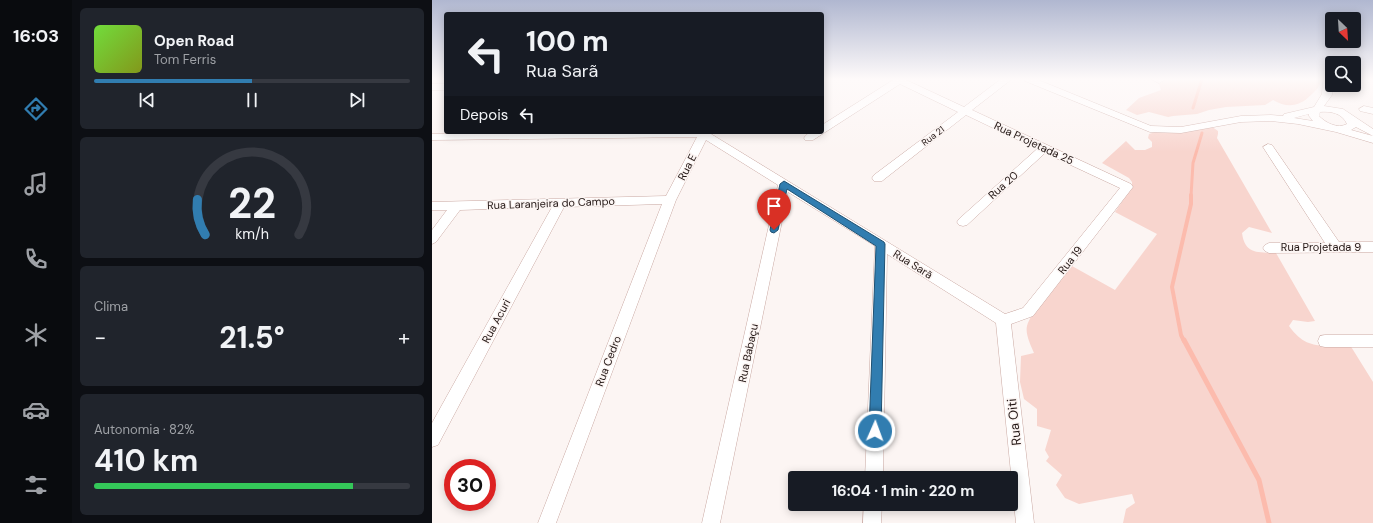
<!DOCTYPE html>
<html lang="pt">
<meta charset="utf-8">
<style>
:root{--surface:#171b24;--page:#20242c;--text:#f1f3f6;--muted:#9ea1a6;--line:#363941;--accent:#317db0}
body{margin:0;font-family:"DM Sans",sans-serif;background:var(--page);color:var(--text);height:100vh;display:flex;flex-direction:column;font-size:15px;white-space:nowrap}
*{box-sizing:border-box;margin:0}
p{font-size:13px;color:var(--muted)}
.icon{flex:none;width:22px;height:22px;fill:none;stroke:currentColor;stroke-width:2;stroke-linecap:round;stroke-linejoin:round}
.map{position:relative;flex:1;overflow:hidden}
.details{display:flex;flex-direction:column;gap:8px;padding:8px;background:#0d0f14;width:360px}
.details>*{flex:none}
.banner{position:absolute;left:12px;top:12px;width:380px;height:122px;border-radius:4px;box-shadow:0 2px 10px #0003;background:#171b24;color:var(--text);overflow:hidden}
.needle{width:26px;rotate:155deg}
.tools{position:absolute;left:893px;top:12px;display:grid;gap:8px}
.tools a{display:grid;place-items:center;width:36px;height:36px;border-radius:4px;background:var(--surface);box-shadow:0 2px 10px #0003;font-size:20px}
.speed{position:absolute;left:12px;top:459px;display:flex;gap:8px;font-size:20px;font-weight:700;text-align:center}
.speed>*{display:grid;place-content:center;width:52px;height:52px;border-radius:50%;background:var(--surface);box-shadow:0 2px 10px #0003;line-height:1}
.speed .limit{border:6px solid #d22;background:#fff;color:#111}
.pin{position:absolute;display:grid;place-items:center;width:34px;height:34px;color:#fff;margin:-41px -17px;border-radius:50% 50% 50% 0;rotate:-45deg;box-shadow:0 0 4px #0007}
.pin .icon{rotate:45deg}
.me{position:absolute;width:44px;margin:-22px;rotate:2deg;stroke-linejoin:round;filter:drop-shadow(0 0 3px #0008)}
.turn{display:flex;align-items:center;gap:14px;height:84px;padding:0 16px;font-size:18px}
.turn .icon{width:52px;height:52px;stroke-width:2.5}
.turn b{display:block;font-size:28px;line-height:34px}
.then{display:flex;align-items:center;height:38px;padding:0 16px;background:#0003;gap:8px;font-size:15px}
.big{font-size:30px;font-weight:700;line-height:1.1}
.details .widget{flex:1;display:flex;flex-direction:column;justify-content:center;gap:6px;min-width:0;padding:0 14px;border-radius:6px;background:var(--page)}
.details .dial{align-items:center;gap:0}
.dial svg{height:104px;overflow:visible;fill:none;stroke:var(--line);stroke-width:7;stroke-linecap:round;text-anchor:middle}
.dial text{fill:var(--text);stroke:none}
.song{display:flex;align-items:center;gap:12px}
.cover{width:48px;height:48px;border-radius:6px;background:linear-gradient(135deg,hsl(100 70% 55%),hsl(70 70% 35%))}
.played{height:4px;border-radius:2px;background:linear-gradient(90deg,var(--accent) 50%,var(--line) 50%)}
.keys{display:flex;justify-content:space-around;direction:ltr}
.heat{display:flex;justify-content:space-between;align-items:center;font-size:22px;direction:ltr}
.charge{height:6px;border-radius:3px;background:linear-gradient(90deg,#34c759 82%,var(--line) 0)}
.trip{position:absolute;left:356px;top:471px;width:230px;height:40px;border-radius:4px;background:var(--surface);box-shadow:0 2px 10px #0003;font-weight:700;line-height:40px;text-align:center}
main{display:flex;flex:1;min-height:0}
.tabs{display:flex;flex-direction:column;width:72px;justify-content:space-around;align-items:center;background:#090b0e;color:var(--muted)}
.tabs .icon{width:28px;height:28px}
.tabs .current{color:var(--accent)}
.tabs b{font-size:18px;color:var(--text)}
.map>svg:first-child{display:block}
.green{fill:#f8d5ce}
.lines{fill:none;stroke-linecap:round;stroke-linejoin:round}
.stream-far2{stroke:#fcbbad;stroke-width:3}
.stream-far1{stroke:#fcbbad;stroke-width:4}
.stream{stroke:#fcbbad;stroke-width:5}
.minor-casing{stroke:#caa9a3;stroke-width:1}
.minor{fill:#fff;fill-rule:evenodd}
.route{fill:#317db0;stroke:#205172}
.labels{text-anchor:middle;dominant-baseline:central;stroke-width:3;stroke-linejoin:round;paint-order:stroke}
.far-street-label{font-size:9px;fill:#221614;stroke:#fcf5f3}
.street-label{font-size:11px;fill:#221614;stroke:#fcf5f3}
.near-street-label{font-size:13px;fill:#221614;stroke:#fcf5f3}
</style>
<main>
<nav class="tabs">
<b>16:03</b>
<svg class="icon current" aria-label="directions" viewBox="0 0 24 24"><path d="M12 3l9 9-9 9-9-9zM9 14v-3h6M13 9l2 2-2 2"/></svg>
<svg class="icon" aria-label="music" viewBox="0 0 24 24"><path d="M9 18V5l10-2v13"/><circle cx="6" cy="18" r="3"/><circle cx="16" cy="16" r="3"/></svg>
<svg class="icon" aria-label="phone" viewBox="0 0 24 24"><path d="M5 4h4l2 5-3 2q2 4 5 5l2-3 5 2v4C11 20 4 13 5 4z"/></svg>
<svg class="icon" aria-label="climate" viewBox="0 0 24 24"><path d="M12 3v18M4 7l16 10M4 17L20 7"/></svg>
<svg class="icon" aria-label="car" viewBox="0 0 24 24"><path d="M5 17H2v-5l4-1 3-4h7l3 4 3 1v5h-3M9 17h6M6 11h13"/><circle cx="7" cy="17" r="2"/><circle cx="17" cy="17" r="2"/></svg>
<svg class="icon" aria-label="filters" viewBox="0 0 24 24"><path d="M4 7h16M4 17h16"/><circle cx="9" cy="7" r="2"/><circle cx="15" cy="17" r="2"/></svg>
</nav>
<section class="details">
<div class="widget">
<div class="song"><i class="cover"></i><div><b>Open Road</b><p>Tom Ferris</p></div></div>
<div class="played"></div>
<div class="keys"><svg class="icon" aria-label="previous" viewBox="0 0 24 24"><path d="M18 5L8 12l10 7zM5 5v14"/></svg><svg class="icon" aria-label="pause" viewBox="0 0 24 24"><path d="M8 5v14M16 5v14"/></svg><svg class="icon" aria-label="next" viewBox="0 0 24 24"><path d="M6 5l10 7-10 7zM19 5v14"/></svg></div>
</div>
<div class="widget dial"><svg viewBox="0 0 100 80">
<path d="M14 69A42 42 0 1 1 86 69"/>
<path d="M14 69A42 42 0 0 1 8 42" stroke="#317db0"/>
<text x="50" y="56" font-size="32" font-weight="700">22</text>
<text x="50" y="72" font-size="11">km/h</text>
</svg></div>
<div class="widget"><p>Clima</p>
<div class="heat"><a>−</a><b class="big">21.5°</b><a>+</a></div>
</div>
<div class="widget"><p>Autonomia · 82%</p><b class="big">410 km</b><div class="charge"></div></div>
</section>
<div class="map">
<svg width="941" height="523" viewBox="0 0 941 523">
<rect width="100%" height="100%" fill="#fcf5f3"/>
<g class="green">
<path d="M731,79H889C888,87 885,89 879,95C868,106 856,109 841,100L833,105L794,107L777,110L765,114L741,116L736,117L717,112L705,115L694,110L707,98L729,90L727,84Z"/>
<path d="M779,126L786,131V134L785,138L840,233L817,227L810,233C813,255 826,252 844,253L883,321L876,322L861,320L857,326C875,351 890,345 918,345L941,382V523H691L694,509L703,503L700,494L647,504L633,498L624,485L630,475L614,461L617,457L613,450L619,430L605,426V409L592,399L588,382L589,356L602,353C599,346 593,334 595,326C598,312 630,278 640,266L683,290L725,234L683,212L700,187V182L697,178L670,163L694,141L703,150H713L720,147V142L716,138L717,134L723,132H753Z"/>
</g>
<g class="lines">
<g class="stream-far2">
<polyline points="761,108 770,79"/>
<polyline points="759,196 761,163 770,133"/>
</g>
<polyline class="stream-far1" points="752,341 749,335 740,287 759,204 759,195"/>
<polyline class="stream" points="752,340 827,480 837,523"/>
<defs>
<g id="minor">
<path d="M460,79H472L532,107L569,79H580L540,110L699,184L701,187L601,316L579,324L602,523H584L564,323L455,254L451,478H433L443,246L356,192L288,523H270L346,185L274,140L244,200L124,523H106L230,204L132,207L6,445L0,447V423L120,207L28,210L4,242L0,244V230L15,210H0V202L234,196L265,137L0,140V134L280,132L279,134L573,314L591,308L688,188L613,153L535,225L531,226L527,225L525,222L527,219L605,149L534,115L450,181H442L440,178L442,175L526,112L468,84L381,140H373L372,138C376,131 383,132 390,132V125L461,80Z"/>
<path d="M591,79H604L719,126L749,127L809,116L839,115L851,116L852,114L882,107L890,94L891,79H900V95L892,106L911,109L941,129V136L924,127L919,130L941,136V143L904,132L866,124L839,121L809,122L749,133L718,132L593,81ZM888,112C899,111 910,113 915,124C905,129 894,123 887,116ZM877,114V116L881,121L862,118Z"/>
<polygon points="719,79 731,79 732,80 727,83"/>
<rect x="0" y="84" width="14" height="6"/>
<polygon points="932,106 941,108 941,114 928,111 927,109"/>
<polygon points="836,144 840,145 907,242 941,242 941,252 837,253 833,251 831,248 833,245 837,243 893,243 831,147"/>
<polygon points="893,335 941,335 941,347 893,347 888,346 886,341 888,336"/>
<polygon points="432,504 450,504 449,523 431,523"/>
</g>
</defs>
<use href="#minor" class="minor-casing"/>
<use href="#minor" class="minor"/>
</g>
<linearGradient id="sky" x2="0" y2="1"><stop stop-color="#b0b7d0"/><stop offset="0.52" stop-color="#fefafa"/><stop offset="1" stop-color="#fefafa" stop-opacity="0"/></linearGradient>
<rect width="941" height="152" fill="url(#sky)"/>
<polygon class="route" points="352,181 452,242 453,244 449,431 447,435 443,437 439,435 437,431 444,246 355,189 346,230 342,233 339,232 338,230 348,184"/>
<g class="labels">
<g class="far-street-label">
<text transform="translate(501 136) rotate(-37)">Rua 21</text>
</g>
<g class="street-label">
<text transform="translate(602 143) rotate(25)">Rua Projetada 25</text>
<text transform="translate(255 167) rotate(-63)">Rua E</text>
<text transform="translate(571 185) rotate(-42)">Rua 20</text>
<text transform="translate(119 203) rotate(-2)">Rua Laranjeira do Campo</text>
<text x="889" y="247">Rua Projetada 9</text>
<text transform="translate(638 260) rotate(-52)">Rua 19</text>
<text transform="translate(481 264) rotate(32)">Rua Sarã</text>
<text transform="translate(64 321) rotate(-62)">Rua Acuri</text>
<text transform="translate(316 353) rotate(-78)">Rua Babaçu</text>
<text transform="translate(176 361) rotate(-69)">Rua Cedro</text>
</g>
<g class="near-street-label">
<text transform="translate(582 422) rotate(-96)">Rua Oiti</text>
</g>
</g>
</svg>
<div class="tools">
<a><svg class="needle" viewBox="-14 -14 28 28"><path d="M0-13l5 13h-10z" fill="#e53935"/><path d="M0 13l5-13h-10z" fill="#9ea1a6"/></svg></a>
<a><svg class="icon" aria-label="search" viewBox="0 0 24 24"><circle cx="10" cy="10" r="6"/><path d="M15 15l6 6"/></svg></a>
</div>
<div class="speed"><div class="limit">30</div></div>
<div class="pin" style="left:342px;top:230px;background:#d93025"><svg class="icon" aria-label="arrive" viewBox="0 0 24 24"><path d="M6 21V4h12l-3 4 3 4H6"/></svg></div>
<svg class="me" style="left:443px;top:431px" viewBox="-20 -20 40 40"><circle r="17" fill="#317db0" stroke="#fff" stroke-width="3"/><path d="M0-11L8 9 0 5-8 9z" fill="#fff"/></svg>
<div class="trip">16:04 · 1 min · 220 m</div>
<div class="banner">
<div class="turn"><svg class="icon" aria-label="left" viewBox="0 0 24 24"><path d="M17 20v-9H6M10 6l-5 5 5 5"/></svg><div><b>100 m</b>Rua Sarã</div></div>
<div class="then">Depois<svg class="icon" aria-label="left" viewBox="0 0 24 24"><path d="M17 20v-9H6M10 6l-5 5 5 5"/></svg></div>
</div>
</div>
</main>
